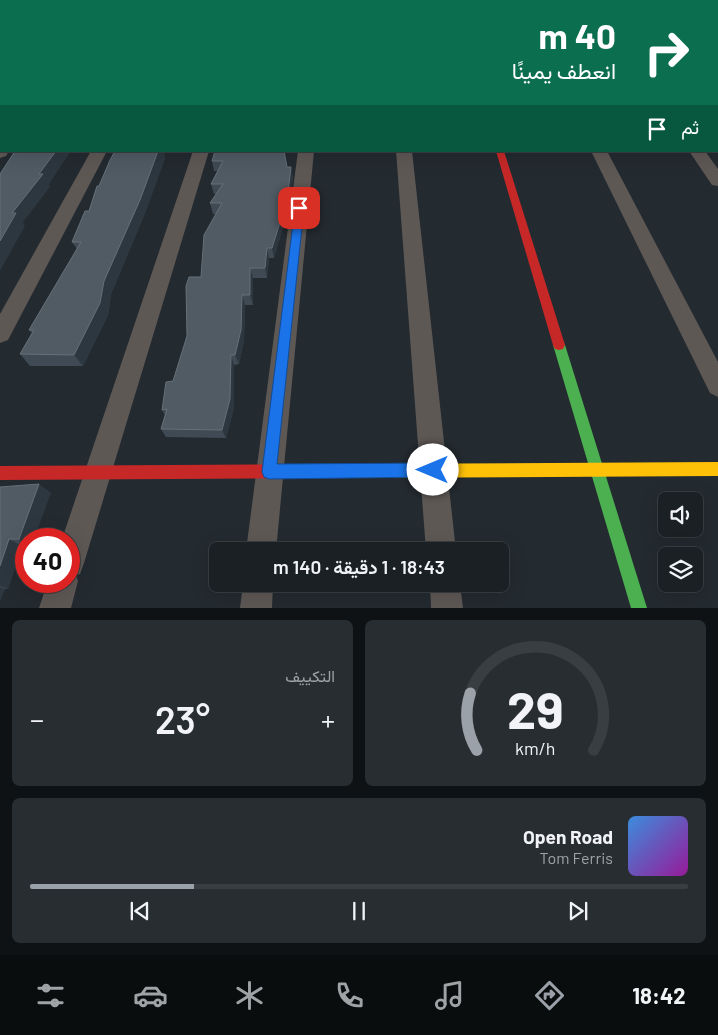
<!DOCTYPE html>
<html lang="ar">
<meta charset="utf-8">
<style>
:root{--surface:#1a2024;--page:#272d31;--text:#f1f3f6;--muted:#9fa3a6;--line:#383e41;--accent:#9aa1a8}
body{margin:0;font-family:Barlow,Vazirmatn,sans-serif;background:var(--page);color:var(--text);direction:rtl;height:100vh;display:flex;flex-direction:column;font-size:19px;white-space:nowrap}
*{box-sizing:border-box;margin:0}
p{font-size:16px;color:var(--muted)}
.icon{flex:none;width:28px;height:28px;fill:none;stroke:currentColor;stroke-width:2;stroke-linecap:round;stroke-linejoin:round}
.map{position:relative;height:608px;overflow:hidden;direction:ltr}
.panel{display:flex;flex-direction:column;gap:12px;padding:12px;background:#0e1214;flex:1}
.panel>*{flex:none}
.banner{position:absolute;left:0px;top:0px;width:719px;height:152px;box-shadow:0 5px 20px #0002,0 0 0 1px var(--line);direction:rtl;background:#0b6e4f;color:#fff;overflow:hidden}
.buttons{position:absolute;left:658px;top:492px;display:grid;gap:10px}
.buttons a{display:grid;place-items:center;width:45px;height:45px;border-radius:8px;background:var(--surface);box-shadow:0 5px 20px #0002,0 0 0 1px var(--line);font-size:25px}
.speed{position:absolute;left:15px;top:528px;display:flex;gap:10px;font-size:25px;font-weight:700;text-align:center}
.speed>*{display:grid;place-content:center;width:65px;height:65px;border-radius:50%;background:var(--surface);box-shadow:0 5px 20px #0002,0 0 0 1px var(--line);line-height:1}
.speed .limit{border:8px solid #d22;background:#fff;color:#111}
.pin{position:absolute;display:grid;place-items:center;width:42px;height:42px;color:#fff;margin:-21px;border-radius:10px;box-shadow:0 2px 8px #0006}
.me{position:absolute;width:55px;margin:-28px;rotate:270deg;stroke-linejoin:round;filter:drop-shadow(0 0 4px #0008)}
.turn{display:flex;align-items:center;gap:18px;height:105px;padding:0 20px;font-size:22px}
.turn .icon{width:65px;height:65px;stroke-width:2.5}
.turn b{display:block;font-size:35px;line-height:42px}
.then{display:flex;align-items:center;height:48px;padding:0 20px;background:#0003;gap:10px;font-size:19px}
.big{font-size:38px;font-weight:600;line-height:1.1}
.panel .widget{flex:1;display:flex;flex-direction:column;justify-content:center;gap:8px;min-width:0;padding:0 18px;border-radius:8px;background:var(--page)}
.panel .dial{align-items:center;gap:0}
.dial svg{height:130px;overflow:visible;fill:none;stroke:var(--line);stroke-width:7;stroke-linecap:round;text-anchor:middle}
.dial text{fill:var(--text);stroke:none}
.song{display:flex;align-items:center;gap:15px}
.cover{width:60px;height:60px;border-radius:8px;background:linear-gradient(135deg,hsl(210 70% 55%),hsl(300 70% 35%))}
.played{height:5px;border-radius:2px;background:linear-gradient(90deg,var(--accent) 25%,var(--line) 25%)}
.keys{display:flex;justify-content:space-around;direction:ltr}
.heat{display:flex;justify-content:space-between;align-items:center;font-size:28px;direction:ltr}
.panel .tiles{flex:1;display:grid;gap:12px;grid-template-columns:1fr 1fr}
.widget:last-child{grid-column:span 2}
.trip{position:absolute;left:209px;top:542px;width:300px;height:50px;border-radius:8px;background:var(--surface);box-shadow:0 5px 20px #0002,0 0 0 1px var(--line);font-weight:600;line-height:50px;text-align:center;direction:rtl}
.tabs{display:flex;height:80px;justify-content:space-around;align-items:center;background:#0a0d0e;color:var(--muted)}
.tabs .icon{width:35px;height:35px}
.tabs .active{color:var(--accent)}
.tabs b{font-size:22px;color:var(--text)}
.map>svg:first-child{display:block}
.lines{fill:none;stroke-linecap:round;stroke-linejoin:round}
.stream{stroke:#3c6d8f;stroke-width:6}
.street{fill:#5e5855;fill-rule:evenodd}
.fast{fill:#4caf50;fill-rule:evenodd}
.slow{fill:#ffc107;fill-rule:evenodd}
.jam{fill:#c62828;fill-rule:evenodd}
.wall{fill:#404a54}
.shaded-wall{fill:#2d373f}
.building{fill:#505b64;stroke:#667079}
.route{fill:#1a73e8;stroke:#114b97}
</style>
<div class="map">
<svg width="718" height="608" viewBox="0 0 718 608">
<rect width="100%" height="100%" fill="#232a30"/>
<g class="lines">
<polyline class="stream" points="534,0 537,1"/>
<g class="street">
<polygon points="244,0 254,0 255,1 244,1"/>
<polygon points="383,0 394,0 395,1 383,1"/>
<polygon points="430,0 443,0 444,1 430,1"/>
<polygon points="575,0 589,0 590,1 575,1"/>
<polygon points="630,0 641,0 642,1 630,1"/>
<polygon points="697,0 708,0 709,1 697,1"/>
<rect x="0" y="126" width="1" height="10"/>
<polygon points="0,146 1,151 9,151 6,156 0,158"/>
<polygon points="91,151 107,151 8,340 0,343 0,314"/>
<polygon points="193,151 209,151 84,563 80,574 76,575 78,581 71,608 39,608 48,581 69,581 69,539 62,539"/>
<polygon points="298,151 314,151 276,551 246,551"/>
<polygon points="396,151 412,151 456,551 426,551"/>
<polygon points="591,151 607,151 718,362 718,397 710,393"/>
<polygon points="689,151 705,151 718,169 718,186 712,185"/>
<polygon points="243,584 273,584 272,608 240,608"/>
<polygon points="430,584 460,584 463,608 431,608"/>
</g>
<polygon class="fast" points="559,340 563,341 565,345 647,608 631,608 553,345 555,341"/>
<polygon class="slow" points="718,462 718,476 350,478 345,476 343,471 345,466 350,464"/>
<g class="jam">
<polygon points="496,151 504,151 565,345 563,349 559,350 555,349 553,345"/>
<polygon points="350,464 355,466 357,471 355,476 350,478 0,480 0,466"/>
</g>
</g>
<g class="wall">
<polygon points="0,0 243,0 243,1 1,1 1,123 0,123"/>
<polygon points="115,151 165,151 165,158 145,213 111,294 108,315 83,366 30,366 20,354 32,333 29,330 77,249 72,242 89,211 99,186"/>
<polygon points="215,151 287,167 293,177 288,210 274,258 269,258 267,278 253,278 253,305 245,305 244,340 239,364 234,365 234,408 226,438 166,437 161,429 165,415 162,410 173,381 187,336 216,214 213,214 210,203 217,194 214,194 211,184 218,171 214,171 212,161"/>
<polygon points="0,487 51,493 26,539 26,546 22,546 8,589 5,589 0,600"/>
</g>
<g class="shaded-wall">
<polygon points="56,151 71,151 49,184 50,187 23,222 25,226 0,271 0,241 12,213"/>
<polygon points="158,151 165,151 165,158 145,213 111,294 108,315 83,366 74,355"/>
<polygon points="291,167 293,177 288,210 274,258 272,248"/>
<polygon points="267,248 269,258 267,278 265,268"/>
<polygon points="250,268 253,278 253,305 250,295"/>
<polygon points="242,295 245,305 244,340 239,364 235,355"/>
<polygon points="231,355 234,365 234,408 226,438 222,430"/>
<polygon points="39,484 51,493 34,539 26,539 26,543 19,539"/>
<polygon points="9,539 22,546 8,589 0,586 0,566"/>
<polygon points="0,587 5,589 0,600"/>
</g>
<g class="building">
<polygon points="0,0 238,0 238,1 1,1 1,111 0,111"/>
<rect x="255" y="0" width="128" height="1"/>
<polygon points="15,151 56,151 39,174 43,174 12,213 16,213 0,241 0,174"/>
<polygon points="115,151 158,151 140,200 104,281 100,303 74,355 20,354 34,330 29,330 81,242 72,242 85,211 89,211 97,186 99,186 110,160"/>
<polygon points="215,151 284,151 287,167 291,167 287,200 272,248 267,248 265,268 250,268 250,295 242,295 241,330 235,355 231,355 230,399 222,430 161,429 167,409 162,410 166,382 173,381 187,336 186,286 189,277 201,277 204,235 222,203 210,203 223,184 211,184 223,161 212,161"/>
<polygon points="39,484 19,539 9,539 0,566 0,487"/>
</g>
<polygon class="route" points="299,205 304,208 277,464 433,463 438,465 440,470 438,475 433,477 269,479 264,477 262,472 295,208"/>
</svg>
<div class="buttons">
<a><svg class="icon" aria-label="sound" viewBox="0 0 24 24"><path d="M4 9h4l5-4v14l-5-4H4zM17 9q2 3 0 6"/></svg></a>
<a><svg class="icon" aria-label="layers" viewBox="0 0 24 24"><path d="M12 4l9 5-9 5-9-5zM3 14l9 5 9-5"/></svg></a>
</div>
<div class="speed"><div class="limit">40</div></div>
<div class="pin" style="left:299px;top:208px;background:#d93025"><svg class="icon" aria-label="arrive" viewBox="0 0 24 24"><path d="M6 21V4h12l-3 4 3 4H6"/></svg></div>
<svg class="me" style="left:433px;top:470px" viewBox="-20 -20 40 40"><circle r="19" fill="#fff"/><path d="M0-13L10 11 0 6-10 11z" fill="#1a73e8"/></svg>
<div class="trip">18:43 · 1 دقيقة · 140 m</div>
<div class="banner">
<div class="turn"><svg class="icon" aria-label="right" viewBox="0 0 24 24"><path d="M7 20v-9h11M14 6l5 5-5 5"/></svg><div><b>40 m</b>انعطف يمينًا</div></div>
<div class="then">ثم<svg class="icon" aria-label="arrive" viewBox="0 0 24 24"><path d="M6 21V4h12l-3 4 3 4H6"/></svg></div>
</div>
</div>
<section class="panel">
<div class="tiles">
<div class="widget dial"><svg viewBox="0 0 100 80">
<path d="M14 69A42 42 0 1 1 86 69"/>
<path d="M14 69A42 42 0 0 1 10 34" stroke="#9aa1a8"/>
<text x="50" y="56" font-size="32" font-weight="700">29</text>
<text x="50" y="72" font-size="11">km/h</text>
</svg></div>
<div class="widget"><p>التكييف</p>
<div class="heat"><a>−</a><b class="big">23°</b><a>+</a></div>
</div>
<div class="widget">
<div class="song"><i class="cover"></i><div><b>Open Road</b><p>Tom Ferris</p></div></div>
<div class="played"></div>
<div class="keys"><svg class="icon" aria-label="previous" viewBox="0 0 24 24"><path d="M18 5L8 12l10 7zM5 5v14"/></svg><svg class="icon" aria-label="pause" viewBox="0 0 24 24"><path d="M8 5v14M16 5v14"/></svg><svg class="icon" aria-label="next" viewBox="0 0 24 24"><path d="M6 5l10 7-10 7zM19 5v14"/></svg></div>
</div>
</div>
</section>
<nav class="tabs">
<b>18:42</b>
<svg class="icon active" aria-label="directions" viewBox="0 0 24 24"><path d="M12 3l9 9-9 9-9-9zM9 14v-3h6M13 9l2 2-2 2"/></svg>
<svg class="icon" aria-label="music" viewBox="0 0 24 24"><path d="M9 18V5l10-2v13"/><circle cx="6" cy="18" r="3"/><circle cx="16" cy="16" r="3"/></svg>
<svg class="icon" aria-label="phone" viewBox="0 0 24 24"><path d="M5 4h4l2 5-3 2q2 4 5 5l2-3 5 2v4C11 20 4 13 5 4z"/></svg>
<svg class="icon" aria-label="climate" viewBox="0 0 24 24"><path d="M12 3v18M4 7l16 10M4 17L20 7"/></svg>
<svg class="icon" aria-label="car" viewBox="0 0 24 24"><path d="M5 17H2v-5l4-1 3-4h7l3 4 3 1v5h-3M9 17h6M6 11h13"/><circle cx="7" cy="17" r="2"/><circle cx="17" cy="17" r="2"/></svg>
<svg class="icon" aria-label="filters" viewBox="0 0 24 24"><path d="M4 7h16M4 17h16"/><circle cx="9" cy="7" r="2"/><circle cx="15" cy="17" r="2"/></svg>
</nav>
